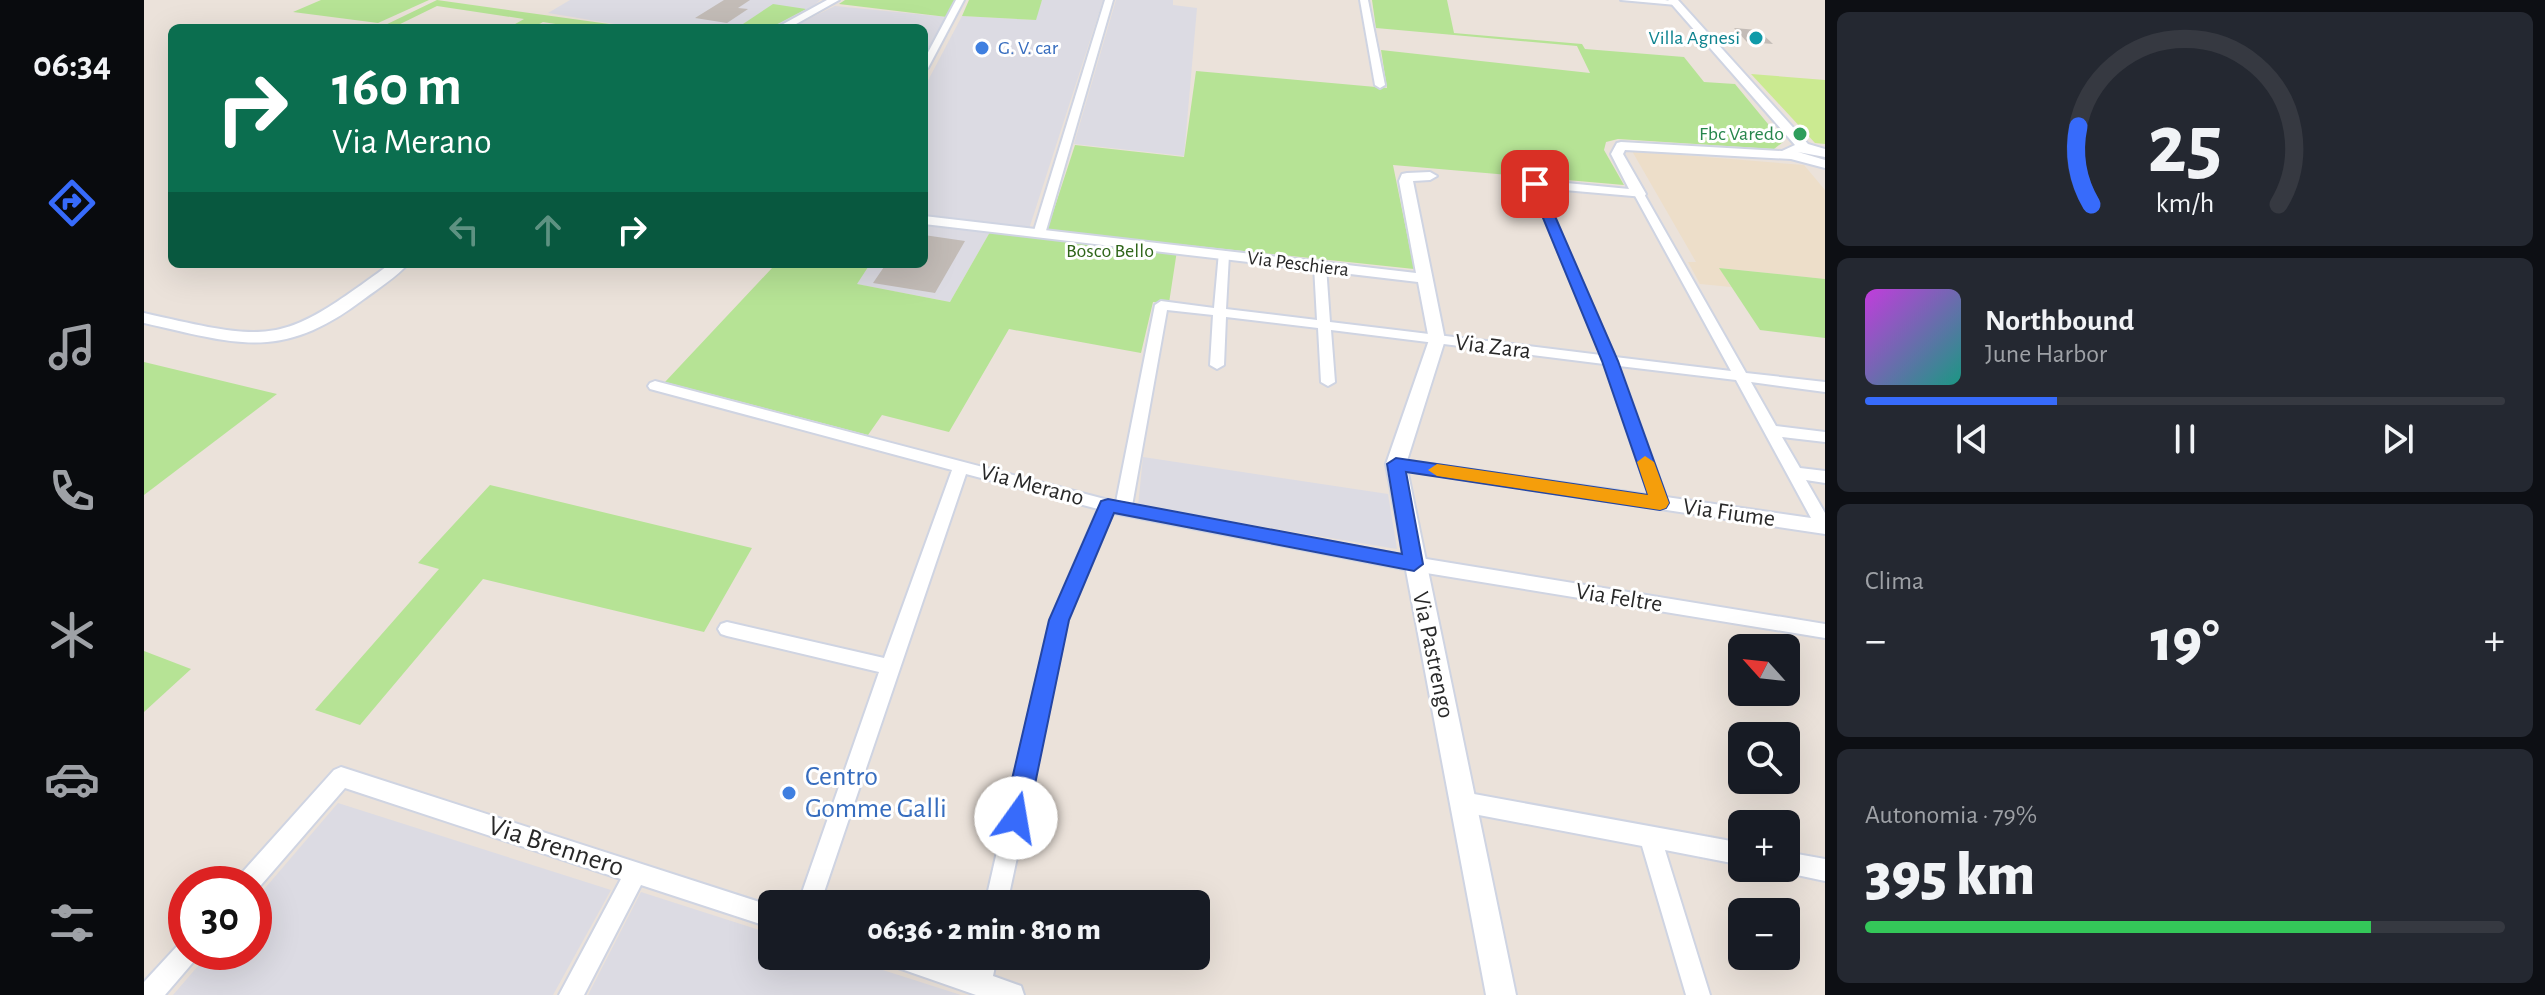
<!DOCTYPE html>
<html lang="it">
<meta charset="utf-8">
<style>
:root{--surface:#171b24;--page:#242831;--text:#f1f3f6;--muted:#9ea1a6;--line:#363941;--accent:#376bfb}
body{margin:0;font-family:"Alegreya Sans",sans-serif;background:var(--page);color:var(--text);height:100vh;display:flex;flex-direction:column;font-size:30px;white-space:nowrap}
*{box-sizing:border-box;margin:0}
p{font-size:26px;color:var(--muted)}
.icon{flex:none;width:44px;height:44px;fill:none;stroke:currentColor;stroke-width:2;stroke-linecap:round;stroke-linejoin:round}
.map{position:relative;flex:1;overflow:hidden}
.side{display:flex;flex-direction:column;gap:12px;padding:12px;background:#0d0f14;width:720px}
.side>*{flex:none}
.top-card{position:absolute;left:24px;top:24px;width:760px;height:244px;border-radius:12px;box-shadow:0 8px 32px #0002;background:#0b6e4f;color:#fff;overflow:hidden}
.needle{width:52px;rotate:297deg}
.controls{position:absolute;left:1584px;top:634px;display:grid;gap:16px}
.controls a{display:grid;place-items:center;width:72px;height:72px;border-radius:12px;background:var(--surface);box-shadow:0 8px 32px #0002;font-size:40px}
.speed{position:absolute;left:24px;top:866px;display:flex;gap:16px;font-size:40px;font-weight:700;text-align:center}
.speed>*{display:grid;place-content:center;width:104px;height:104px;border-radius:50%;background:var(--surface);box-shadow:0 8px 32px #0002;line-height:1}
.speed .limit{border:12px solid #d22;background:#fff;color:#111}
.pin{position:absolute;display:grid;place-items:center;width:68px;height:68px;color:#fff;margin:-34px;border-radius:16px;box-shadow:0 4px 12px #0006}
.me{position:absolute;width:88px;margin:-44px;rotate:13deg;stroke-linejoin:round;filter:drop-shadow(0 0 6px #0008)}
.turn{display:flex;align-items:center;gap:28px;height:168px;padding:0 32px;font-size:36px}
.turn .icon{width:104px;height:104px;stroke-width:2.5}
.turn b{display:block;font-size:56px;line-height:68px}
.lanes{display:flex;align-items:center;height:76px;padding:0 32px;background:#0003;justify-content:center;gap:40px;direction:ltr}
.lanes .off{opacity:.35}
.big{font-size:60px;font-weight:800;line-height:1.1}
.side .tile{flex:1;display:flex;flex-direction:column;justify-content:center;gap:12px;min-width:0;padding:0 28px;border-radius:12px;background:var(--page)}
.side .dial{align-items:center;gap:0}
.dial svg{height:208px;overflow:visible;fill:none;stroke:var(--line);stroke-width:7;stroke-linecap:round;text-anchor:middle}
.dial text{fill:var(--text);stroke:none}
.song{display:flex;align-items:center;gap:24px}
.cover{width:96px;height:96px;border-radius:12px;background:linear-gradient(135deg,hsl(290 70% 55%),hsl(170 70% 35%))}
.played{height:8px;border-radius:4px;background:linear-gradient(90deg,var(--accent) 30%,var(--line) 30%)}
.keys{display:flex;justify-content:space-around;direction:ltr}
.heat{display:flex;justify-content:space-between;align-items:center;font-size:44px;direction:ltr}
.charge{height:12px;border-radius:6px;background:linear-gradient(90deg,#34c759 79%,var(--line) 0)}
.trip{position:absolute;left:614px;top:890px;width:452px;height:80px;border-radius:12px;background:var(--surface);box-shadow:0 8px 32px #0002;font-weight:800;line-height:80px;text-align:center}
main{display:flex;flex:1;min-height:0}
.dock{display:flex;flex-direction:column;width:144px;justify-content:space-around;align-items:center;background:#090b0e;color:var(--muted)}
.dock .icon{width:56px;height:56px}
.dock .current{color:var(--accent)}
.dock b{font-size:36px;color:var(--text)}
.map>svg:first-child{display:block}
.industrial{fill:#dcdbe3}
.education{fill:#eddec9}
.green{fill:#b6e395}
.pitch{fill:#cbea91}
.building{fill:#c3bcb7}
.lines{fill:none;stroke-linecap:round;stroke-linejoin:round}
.minor-casing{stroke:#cfd4e2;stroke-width:4}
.tertiary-casing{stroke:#cfd4e2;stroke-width:4}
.minor{fill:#fff;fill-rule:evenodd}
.tertiary{fill:#fff;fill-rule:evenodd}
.route{fill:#376bfb;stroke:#2446a3;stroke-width:2}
.slow{fill:#f59e0b}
.culture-dot{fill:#0f9aa8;stroke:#fff;stroke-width:3}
.shop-dot{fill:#3f7fe0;stroke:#fff;stroke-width:3}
.leisure-dot{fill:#2e9e5b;stroke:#fff;stroke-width:3}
.labels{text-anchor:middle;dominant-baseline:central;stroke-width:6;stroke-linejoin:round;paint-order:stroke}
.far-culture-label{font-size:20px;fill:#0d838f;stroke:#fff;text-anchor:end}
.far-shop-label{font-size:20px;fill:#366cbe;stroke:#fff;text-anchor:start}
.far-leisure-label{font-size:20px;fill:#27864d;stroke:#fff;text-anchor:end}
.far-park-label{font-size:20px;fill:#2f6519;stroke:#fff}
.far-street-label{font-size:20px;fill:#282828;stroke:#fff}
.street-label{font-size:24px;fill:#282828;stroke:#fff}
.near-shop-label{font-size:28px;fill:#366cbe;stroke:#fff;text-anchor:start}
.near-street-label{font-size:28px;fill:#282828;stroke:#fff}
</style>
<main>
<nav class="dock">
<b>06:34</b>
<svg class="icon current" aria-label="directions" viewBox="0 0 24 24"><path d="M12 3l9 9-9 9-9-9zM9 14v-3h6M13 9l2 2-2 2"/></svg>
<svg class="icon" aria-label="music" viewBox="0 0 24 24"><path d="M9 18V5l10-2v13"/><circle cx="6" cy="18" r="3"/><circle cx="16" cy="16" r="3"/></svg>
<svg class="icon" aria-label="phone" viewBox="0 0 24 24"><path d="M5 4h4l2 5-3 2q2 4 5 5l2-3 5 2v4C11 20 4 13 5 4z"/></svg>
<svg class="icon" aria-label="climate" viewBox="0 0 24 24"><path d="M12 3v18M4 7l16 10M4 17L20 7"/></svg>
<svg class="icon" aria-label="car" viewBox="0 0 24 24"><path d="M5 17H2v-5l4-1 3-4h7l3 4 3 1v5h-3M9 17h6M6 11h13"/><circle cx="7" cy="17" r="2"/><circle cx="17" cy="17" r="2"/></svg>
<svg class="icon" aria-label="filters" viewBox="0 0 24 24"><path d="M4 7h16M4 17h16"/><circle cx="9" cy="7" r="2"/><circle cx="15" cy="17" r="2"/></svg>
</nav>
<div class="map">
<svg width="1681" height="995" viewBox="0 0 1681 995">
<rect width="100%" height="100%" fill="#ebe2da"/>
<g class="industrial">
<polygon points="426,0 676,0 663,12 631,28 495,28 404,13"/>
<polygon points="898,0 959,0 885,229 780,216 780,88 818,16 891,20"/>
<polygon points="972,0 1029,0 1029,5 1053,8 1040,156 930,144"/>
<polygon points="691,6 803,17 780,55 780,28 647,28"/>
<polygon points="780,224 846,232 806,302 712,284 726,264 780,264"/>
<polygon points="999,457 1244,494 1253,549 994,506"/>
<polygon points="194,803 467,890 409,995 29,995 66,952 110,952 110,901"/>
<polygon points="497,892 628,934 628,956 695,956 817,995 444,995"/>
</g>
<polygon class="education" points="1488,151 1660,165 1681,190 1681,279 1576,268 1587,287 1556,284 1544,262 1552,262"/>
<g class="green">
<polygon points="177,0 285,0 234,23 149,12"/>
<polygon points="293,0 494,28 437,28 399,22 388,28 364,28 380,19 293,6 248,28 235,28"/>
<polygon points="701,0 811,0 803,17 695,4"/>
<polygon points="825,0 898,0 892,20 818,16"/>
<polygon points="1228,0 1303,0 1310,33 1438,44 1441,49 1540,57 1560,82 1591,84 1639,142 1630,149 1474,139 1462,142 1460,150 1480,185 1249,165 1270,269 1034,244 1025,303 1009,302 997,353 865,329 805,432 738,415 724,435 521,382 628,268 612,264 726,264 713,284 806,302 846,232 901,237 931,145 1040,157 1052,71 1243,88 1237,50 1446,73 1433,46 1232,28"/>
<polygon points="629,4 662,9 626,28 593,28"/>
<polygon points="1575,268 1681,279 1681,338 1616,330"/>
<polygon points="0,362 133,394 0,495"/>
<polygon points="346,485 608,548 560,632 339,579 216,725 171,710 295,569 274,563"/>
<polygon points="0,651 47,669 0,712"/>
</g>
<polygon class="pitch" points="1607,74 1681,80 1681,144 1671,143"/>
<g class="building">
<polygon points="580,0 606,0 594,8 604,9 583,23 551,18"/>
<polygon points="1590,28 1614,30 1629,44 1603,42"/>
<polygon points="780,235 821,241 791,293 729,283 742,264 780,264"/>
</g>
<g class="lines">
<defs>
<g id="minor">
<polygon points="812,0 820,0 784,68 780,71 780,60"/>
<polygon points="961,0 969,0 901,234 891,236 889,234"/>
<polygon points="1216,0 1224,0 1241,85 1236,88 1231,85"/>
<polygon points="1477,0 1521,0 1536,3 1532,5"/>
<path d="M1391,181L1396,184L1471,357L1587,371L1490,194L1495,191L1500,194L1602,373L1681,382V392L1607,382L1632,426L1681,432V442L1638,437L1656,468L1681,471V483L1662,480L1681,513V534L1252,469L1244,464L1252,459L1505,495L1460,364L1187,330L1191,382L1184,386L1177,382L1174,328L1082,317L1080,365L1073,369L1066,365L1069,315L1023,310L988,506L1270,557L1681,624V638L1270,571L969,513L924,620L863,904H841L906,620L954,509L822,474L676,904H654L735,672L583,636L577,634L574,629L577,624L583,622L740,658L808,470L506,389L504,386L506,383L511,381L972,502L1011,305L1017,301L1070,308L1075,252L1079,251L1085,255L1082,309L1173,320L1170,266L1176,262L1182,266L1186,322L1457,355L1386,184ZM1475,366L1592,380L1667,518L1522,497Z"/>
<polygon points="197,767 628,906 628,928 497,885 440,995 415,995 477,879 201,788 111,892 110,884 92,884 95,876 190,770"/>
<polygon points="1319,792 1598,843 1598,865 1521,850 1566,995 1542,995 1498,846 1319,812 1312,809 1308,802 1312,795"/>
<polygon points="1642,852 1681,859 1681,881 1634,871 1633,868 1642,868"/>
<polygon points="42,941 42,952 55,952 51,960 21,995 0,995 0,982 35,944"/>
<polygon points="739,956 787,956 826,969 829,956 853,956 849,976 877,986 880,995 832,995 743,964"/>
</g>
<g id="tertiary">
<polygon points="683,0 695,0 645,28 632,28"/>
<polygon points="1524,0 1534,0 1664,144 1681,149 1681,157 1654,152 1681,160 1681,168 1647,159 1481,150 1479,154 1502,194 1500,197 1386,187 1386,181 1391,180 1485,189 1467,154 1473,143 1477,142 1638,151 1651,145"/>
<polygon points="1263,173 1286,172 1293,176 1286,180 1269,181 1301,340 1262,464 1372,995 1342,995 1242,464 1285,340 1274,282 780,224 780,216 1272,273 1255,181 1258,174"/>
<path d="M246,264H264C252,277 235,288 220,299C137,362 94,344 0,323V313C132,343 136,345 246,264Z"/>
</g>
</defs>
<use href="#minor" class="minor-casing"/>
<use href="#tertiary" class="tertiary-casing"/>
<use href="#minor" class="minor"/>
<use href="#tertiary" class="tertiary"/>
</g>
<polygon class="route" points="1391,180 1397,184 1474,361 1525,503 1522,508 1516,510 1262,472 1279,564 1270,571 970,513 925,620 884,818 880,826 872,830 863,826 859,818 905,620 957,501 964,499 1258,554 1243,464 1252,458 1504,495 1458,361 1385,184"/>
<polygon class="slow" points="1501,456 1510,462 1525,503 1522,508 1516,510 1293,476 1284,470 1293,464 1504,495 1493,462"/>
<circle class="culture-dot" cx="1612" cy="38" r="8"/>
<g class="shop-dot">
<circle cx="838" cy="48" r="8"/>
<circle cx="645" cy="793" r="8"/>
</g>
<circle class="leisure-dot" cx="1656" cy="134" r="8"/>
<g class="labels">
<g class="far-culture-label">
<text x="1596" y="38">Villa Agnesi</text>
</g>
<g class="far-shop-label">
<text x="854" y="48">G. V. car</text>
</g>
<g class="far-leisure-label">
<text x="1640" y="134">Fbc Varedo</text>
</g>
<g class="far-park-label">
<text x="966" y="251">Bosco Bello</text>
</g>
<g class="far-street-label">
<text transform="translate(1154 264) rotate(7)">Via Peschiera</text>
</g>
<g class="street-label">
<text transform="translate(1349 347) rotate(7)">Via Zara</text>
<text transform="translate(888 485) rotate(15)">Via Merano</text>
<text transform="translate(1585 513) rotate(8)">Via Fiume</text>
<text transform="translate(1475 598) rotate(9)">Via Feltre</text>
<text transform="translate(1289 655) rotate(78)">Via Pastrengo</text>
</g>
<g class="near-shop-label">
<text x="661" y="777">Centro<tspan x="661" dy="32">Gomme Galli</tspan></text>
</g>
<g class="near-street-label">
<text transform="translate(412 847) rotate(18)">Via Brennero</text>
</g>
</g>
</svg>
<div class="controls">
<a><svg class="needle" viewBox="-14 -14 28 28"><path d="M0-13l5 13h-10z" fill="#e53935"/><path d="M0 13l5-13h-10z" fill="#9ea1a6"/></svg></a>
<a><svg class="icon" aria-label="search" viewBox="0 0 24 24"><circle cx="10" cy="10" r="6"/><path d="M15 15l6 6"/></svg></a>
<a>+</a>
<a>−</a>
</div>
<div class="speed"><div class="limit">30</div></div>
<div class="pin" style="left:1391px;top:184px;background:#d93025"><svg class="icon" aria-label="arrive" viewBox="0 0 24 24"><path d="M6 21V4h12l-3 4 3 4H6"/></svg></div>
<svg class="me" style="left:872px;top:818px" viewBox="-20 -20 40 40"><circle r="19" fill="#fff"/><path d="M0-13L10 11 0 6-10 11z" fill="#376bfb"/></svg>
<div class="trip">06:36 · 2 min · 810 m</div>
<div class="top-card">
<div class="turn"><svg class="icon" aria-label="right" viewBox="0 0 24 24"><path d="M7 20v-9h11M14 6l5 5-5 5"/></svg><div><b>160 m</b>Via Merano</div></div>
<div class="lanes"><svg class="icon off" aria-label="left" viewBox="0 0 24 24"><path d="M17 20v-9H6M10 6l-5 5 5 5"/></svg><svg class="icon off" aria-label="ahead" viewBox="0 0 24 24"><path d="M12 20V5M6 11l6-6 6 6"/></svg><svg class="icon" aria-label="right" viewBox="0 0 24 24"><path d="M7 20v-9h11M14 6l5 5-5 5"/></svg></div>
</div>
</div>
<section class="side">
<div class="tile dial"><svg viewBox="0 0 100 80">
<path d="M14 69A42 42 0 1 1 86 69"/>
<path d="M14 69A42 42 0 0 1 9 39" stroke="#376bfb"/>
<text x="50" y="56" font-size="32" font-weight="700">25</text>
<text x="50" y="72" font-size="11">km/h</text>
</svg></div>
<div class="tile">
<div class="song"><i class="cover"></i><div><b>Northbound</b><p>June Harbor</p></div></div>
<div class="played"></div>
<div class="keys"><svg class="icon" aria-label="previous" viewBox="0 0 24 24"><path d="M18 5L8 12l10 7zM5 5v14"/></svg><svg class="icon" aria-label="pause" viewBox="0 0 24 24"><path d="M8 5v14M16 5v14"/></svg><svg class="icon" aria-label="next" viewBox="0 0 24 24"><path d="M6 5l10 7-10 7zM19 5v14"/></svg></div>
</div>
<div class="tile"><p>Clima</p>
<div class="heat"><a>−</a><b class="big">19°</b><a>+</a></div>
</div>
<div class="tile"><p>Autonomia · 79%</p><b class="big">395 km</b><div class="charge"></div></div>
</section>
</main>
